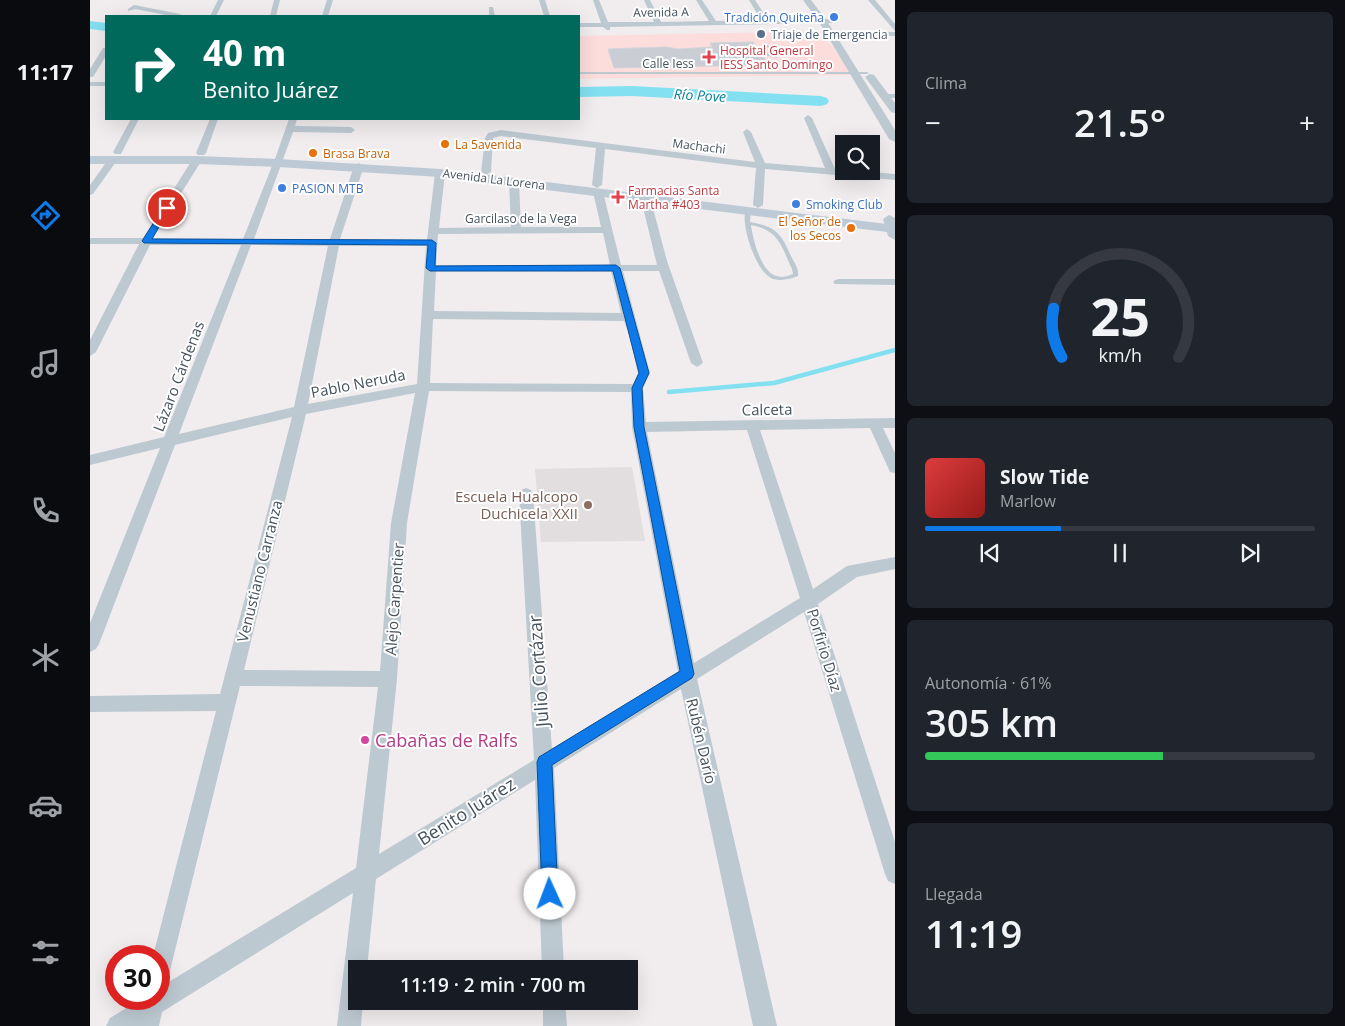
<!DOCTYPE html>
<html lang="es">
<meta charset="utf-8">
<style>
:root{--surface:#171b24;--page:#20242c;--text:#f1f3f6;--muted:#9ea1a6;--line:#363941;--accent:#0e7aea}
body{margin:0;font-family:"Open Sans",sans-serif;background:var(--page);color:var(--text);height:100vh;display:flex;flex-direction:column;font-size:19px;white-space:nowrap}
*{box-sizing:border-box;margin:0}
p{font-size:16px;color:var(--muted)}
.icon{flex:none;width:28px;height:28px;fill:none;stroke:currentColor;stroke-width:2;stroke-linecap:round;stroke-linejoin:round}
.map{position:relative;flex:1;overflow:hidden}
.drawer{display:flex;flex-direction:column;gap:12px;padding:12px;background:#0d0f14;width:450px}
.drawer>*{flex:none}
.banner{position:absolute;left:15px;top:15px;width:475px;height:105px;border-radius:0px;box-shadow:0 5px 20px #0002;background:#00695c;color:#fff;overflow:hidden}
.tools{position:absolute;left:745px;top:135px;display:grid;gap:10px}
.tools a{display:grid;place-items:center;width:45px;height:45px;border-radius:0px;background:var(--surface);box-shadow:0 5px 20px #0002;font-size:25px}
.speed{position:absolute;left:15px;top:945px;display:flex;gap:10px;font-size:25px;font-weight:700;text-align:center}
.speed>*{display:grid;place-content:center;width:65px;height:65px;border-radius:50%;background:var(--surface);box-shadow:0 5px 20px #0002;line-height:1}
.speed .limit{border:8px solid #d22;background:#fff;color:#111}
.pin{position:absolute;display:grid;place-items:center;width:42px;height:42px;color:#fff;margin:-21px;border:2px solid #fff;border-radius:50%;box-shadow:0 1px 5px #0007}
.me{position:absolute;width:55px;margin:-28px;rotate:358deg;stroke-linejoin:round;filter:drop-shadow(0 0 4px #0008)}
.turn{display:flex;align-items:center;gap:18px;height:105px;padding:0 15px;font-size:22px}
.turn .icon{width:65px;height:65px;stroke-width:2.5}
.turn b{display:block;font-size:35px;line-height:42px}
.big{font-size:38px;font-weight:600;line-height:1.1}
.drawer .widget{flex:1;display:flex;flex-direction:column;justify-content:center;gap:8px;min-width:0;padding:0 18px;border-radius:8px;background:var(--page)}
.drawer .dial{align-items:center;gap:0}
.dial svg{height:130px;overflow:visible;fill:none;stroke:var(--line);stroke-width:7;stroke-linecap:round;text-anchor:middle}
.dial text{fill:var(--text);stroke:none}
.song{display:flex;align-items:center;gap:15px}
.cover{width:60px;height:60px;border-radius:8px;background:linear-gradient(135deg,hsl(0 70% 55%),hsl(0 70% 35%))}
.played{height:5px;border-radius:2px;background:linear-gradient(90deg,var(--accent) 35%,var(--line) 35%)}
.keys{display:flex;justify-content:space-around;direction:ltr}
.heat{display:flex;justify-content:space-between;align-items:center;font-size:28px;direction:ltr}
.charge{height:8px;border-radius:4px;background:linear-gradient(90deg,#34c759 61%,var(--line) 0)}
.trip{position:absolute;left:258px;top:960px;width:290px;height:50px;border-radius:0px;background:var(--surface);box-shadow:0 5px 20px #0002;font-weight:600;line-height:50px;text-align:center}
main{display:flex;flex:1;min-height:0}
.tabs{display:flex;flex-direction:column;width:90px;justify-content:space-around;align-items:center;background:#090b0e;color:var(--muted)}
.tabs .icon{width:35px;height:35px}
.tabs .selected{color:var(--accent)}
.tabs b{font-size:22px;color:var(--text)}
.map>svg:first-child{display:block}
.education{fill:#e2dee0}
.medical{fill:#fcdddc}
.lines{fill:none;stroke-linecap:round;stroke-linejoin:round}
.stream{stroke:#83e0f1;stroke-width:4.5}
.river{fill:#83e0f1;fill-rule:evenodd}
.building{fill:#cacdd3;stroke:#d1d4da}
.service{fill:#bdc9d1;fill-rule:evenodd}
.minor{fill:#bdc9d1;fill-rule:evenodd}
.tertiary{fill:#bdc9d1;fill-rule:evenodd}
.secondary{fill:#bdcad6;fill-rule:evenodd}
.route{fill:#0e7aea;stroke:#094f98}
.shop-dot{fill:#3f7fe0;stroke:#fff;stroke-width:2}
.service-dot{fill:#5c6f8a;stroke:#fff;stroke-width:2}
.health-dot{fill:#e0444e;stroke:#fff;stroke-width:2}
.food-dot{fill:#e8710a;stroke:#fff;stroke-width:2}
.education-dot{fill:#8d6e63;stroke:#fff;stroke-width:2}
.hotel-dot{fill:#d1479c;stroke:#fff;stroke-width:2}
.labels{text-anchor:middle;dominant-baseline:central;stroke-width:4;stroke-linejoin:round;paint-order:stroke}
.far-street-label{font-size:12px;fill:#45525c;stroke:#fff}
.far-shop-label{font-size:12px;fill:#366cbe;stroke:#fff;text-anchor:start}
.far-service-label{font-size:12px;fill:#4e5e75;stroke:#fff;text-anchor:start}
.far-health-label{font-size:12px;fill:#be3a42;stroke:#fff;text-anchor:start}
.far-food-label{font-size:12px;fill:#c56008;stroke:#fff;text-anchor:start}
.far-water-label{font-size:14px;font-style:italic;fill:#068198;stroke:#fff}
.street-label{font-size:15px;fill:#45525c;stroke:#fff}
.education-label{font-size:15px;fill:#785e54;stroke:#fff;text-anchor:end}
.near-street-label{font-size:18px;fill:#45525c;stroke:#fff}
.near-hotel-label{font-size:18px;fill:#b23c85;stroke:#fff;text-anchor:start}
</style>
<main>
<nav class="tabs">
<b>11:17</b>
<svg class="icon selected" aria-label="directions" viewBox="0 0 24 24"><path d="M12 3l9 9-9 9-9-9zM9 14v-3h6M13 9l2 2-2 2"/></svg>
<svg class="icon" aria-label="music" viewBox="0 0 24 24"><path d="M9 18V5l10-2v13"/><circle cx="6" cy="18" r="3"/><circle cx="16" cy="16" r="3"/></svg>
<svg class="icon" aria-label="phone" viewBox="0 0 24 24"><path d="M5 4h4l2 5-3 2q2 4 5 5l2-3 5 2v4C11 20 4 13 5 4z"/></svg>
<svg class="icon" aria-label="climate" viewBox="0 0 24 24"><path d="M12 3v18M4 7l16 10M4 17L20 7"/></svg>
<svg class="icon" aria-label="car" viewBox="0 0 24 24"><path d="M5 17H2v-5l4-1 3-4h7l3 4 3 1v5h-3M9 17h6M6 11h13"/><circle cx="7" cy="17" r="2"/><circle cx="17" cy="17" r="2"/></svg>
<svg class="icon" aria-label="filters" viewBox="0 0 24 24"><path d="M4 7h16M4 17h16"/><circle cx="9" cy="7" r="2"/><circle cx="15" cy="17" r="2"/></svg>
</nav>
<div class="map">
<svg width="805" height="1026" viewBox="0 0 805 1026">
<rect width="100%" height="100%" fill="#f1edee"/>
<polygon class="education" points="542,467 555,541 451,542 445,469"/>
<polygon class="medical" points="731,31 763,75 489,79 489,36"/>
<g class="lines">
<polyline class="stream" points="579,392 684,383 805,350"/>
<g class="river">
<polygon points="0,21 16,23 16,31 0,29"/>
<polygon points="542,86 731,96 737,98 739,101 737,104 731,106 542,96 489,97 489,87"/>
</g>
</g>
<polygon class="building" points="663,42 679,65 524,68 518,49 576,47 588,49 622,47 620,43"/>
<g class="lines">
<g class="service">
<polygon points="678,45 679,47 674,49 676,53 687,56 687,58 674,55 670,49"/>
<polygon points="489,72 777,72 779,73 777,74 489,74"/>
<path d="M658,209L661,211L660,222C688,227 691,234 702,258C705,264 709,269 708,276C700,279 690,282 681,278C667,271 656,237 655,223C654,219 655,215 655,211ZM661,225C689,230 691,246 702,269L703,274C698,276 693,278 687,276C671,273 663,239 661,225Z"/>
</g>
<g class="minor">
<polygon points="128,0 134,0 126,16 120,16"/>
<polygon points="184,0 190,0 186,16 180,16"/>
<polygon points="237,0 243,0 238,16 232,16"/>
<polygon points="449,0 455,0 460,16 454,16"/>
<polygon points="503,0 509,0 518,22 564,22 554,0 560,0 571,22 619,21 606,0 612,0 626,21 671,20 659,0 665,0 678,20 744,19 748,21 744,23 520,27 520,30 517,30 513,27 489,27 489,23 511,23"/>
<polygon points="778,0 785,0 805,24 805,31"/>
<polygon points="44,5 90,14 93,16 81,16 45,9 38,11 38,9"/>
<polygon points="399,7 403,7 405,16 399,16"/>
<polygon points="749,31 805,32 805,36 752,35 749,35"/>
<polygon points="13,48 16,48 16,56 3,77 0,77 0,69"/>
<rect x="0" y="82" width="16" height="4"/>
<rect x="793" y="94" width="12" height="4"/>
<polygon points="718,115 722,118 745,169 805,174 805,180 675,169 673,205 668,208 663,205 666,168 515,149 512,185 507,188 502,185 506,148 411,136 403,138 401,172 396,175 391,172 395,138 398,133 411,130 665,162 653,132 657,129 661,132 675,163 735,168 714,118"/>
<polygon points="41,119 49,119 31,154 25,154 23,152"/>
<polygon points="120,119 128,119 116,153 114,155 108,155 106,153"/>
<path d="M199,119H207L205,126L261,127L265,130L261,133L203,132L164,239H240L264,166L269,163L274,166L250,239L337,240L345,173L350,170L355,173L349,228L421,227L419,182L424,179L429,182L431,227H511L503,192L508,189L513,192L531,265H567L551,199L552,197H560L577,261L613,363L607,367L601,363L569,271H533L560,373L553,388L556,422L805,418V428H793L805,453V473L800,472L780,428L670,430L723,589L757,566L805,557V569L767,577L728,604L805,842V884L798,881L795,874L714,612L607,679L687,1026H663L591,689L464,768L474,969H452L445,780L286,879L277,969H266V1001H273L271,1026H247L263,893L72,1012L69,1026H16L20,1018L51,999H69V988L72,986L69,987V956H63L126,711L0,712V696L130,694L202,417L85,445L9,644L6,649L0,652V623L70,448L0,465V455L74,437L151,245H60L6,352L0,356V340L49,244H0V238H53L102,160L107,157L112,160L63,238L153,239L186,156ZM513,233L520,265H346L348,234ZM161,245L238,246L204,407L89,434ZM249,246H336L327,384L218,404ZM346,271H521L531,313L344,311ZM343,319L534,321L539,334L548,373L543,384L340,383ZM339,391L541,392L542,427L588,672L462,749L443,494L441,490L436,488L431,490L429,494L444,760L289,854L307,679L317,523ZM325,393L301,523L290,671L154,670L216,414ZM657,430L710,598L604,663L557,432ZM150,686L288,687L266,868L77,983Z"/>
<polygon points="23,156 28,159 3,194 0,195 0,185 20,157"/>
<polygon points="749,279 805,279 805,285 745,284 743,282 745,280"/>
<polygon points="453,1001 475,1001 477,1026 453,1026"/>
</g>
<g class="tertiary">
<polygon points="713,0 721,0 737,21 805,130 805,142 799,139 729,22"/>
<polygon points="780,74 784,75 805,103 805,113 801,112 775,77"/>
<polygon points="799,215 805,218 805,240 798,236 793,219"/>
</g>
<polygon class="secondary" points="0,156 107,156 188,159 350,169 805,225 805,233 350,177 188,167 107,164 0,164"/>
</g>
<polygon class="route" points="77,206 80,208 62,239 342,240 346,243 345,266 526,265 530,268 559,373 552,388 554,427 604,674 602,678 462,765 468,894 465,899 460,902 454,899 452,894 447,762 449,757 590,671 544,427 542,388 549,373 523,271 340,271 336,268 338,245 54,243 52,241 73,208"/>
<g class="shop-dot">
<circle cx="744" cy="17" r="5"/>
<circle cx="192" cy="188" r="5"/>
<circle cx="706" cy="204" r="5"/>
</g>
<circle class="service-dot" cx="671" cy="34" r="5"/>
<g class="health-dot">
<path d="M616.5 49.5h5v5h5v5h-5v5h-5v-5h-5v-5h5z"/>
<path d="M525.5 189.5h5v5h5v5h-5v5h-5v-5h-5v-5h5z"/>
</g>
<g class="food-dot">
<circle cx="355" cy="144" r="5"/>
<circle cx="223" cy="153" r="5"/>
<circle cx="761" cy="228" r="5"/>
</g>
<circle class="education-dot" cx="498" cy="505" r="5"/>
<circle class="hotel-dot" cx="275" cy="740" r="5"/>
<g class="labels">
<g class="far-street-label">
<text transform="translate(571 12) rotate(-1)">Avenida A</text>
<text x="578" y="63">Calle Iess</text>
<text transform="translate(609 146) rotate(7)">Machachi</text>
<text transform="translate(404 179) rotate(7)">Avenida La Lorena</text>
<text x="431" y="218">Garcilaso de la Vega</text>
</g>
<g class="far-shop-label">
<text x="734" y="17" text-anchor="end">Tradición Quiteña</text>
<text x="202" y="188">PASION MTB</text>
<text x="716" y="204">Smoking Club</text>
</g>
<g class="far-service-label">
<text x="681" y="34">Triaje de Emergencia</text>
</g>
<g class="far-health-label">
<text x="630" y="50">Hospital General<tspan x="630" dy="14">IESS Santo Domingo</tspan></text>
<text x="538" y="190">Farmacias Santa<tspan x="538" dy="14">Martha #403</tspan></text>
</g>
<g class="far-food-label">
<text x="365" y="144">La 5avenida</text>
<text x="233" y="153">Brasa Brava</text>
<text x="751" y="221" text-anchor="end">El Señor de<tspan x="751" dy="14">los Secos</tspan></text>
</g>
<g class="far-water-label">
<text transform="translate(610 95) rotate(3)">Río Pove</text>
</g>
<g class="street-label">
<text transform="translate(88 376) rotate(-69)">Lázaro Cárdenas</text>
<text transform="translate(268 383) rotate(-11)">Pablo Neruda</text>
<text transform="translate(677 409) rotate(-1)">Calceta</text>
<text transform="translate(169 571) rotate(-76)">Venustiano Carranza</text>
<text transform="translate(304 599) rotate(-86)">Alejo Carpentier</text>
<text transform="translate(735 650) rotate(73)">Porfirio Díaz</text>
<text transform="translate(612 741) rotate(77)">Rubén Darío</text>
</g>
<g class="education-label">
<text x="488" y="496">Escuela Hualcopo<tspan x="488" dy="17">Duchicela XXII</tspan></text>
</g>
<g class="near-street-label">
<text transform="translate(448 671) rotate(-94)">Julio Cortázar</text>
<text transform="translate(376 811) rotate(-32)">Benito Juárez</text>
</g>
<g class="near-hotel-label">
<text x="285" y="740">Cabañas de Ralfs</text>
</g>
</g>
</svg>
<div class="tools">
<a><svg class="icon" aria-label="search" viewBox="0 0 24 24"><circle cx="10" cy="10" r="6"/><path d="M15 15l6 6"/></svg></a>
</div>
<div class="speed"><div class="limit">30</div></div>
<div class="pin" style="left:77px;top:208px;background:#d93025"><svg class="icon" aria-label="arrive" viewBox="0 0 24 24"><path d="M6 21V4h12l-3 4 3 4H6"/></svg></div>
<svg class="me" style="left:460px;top:894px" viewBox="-20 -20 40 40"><circle r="19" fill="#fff"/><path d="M0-13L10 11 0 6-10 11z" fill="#0e7aea"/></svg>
<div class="trip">11:19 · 2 min · 700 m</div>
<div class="banner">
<div class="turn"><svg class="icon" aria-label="right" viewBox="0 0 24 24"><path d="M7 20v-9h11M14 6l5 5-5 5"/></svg><div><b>40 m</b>Benito Juárez</div></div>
</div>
</div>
<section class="drawer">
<div class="widget"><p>Clima</p>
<div class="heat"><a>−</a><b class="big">21.5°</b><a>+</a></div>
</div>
<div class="widget dial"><svg viewBox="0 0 100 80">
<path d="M14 69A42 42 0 1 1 86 69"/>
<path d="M14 69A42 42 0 0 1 9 39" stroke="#0e7aea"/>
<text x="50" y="56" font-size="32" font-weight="700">25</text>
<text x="50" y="72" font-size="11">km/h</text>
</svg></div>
<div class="widget">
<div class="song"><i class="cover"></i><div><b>Slow Tide</b><p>Marlow</p></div></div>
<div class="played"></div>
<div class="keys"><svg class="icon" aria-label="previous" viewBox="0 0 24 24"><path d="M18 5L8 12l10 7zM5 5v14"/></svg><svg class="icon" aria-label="pause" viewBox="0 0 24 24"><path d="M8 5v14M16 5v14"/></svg><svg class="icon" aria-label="next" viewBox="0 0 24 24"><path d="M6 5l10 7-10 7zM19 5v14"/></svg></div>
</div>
<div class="widget"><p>Autonomía · 61%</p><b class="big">305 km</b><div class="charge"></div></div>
<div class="widget"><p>Llegada</p><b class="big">11:19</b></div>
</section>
</main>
